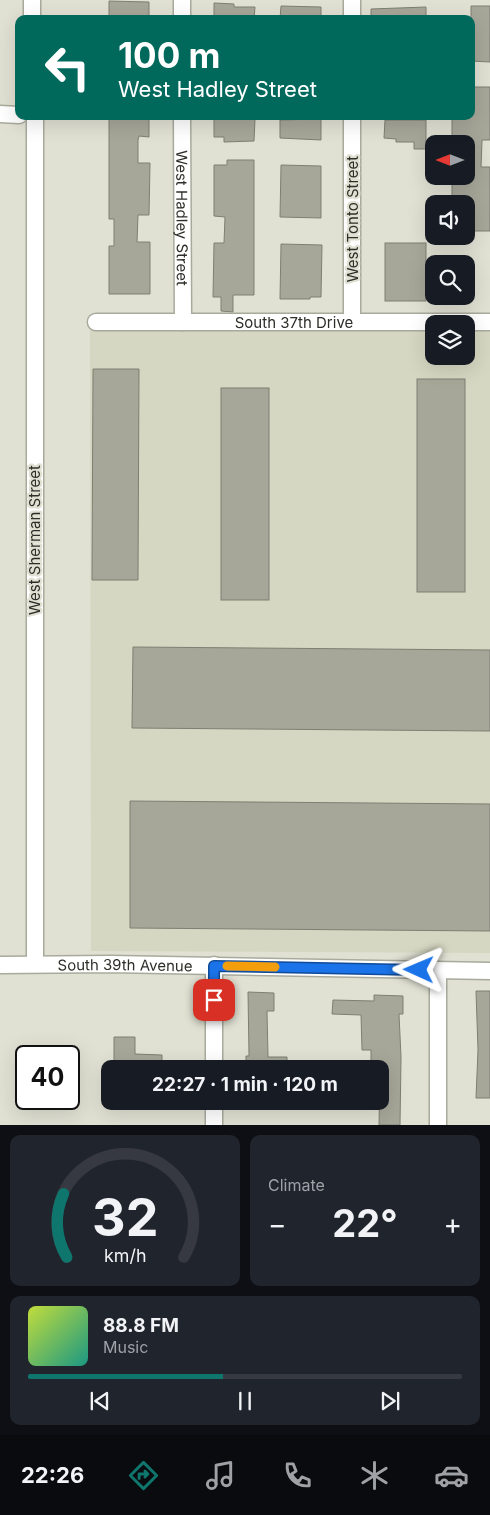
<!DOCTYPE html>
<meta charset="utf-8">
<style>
:root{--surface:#171b24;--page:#20242c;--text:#f1f3f6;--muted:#9ea1a6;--line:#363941;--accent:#0f766e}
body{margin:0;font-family:Inter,sans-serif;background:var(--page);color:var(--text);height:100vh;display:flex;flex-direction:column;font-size:19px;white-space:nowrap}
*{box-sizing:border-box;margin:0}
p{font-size:16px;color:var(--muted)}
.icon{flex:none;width:28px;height:28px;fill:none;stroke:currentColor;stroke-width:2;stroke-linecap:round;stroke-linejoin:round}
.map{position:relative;height:1125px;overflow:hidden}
.sheet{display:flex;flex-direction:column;gap:10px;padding:10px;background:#0d0f14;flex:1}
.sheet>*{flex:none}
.banner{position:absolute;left:15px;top:15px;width:460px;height:105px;border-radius:10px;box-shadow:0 5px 20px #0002;background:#00695c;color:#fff;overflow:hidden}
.needle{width:32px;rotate:270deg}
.controls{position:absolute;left:425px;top:135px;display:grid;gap:10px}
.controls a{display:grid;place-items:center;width:50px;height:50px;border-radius:10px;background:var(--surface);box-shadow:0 5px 20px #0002;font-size:25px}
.speed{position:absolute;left:15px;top:1045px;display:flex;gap:10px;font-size:25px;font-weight:700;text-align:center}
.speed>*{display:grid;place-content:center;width:65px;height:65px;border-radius:50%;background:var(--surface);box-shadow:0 5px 20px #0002;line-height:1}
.speed .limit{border:2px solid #111;border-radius:8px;background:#fff;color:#111}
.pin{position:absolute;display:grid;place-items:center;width:42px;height:42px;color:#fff;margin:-21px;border-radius:10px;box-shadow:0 2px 8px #0006}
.me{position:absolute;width:55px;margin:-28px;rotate:271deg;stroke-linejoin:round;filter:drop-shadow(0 0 4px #0008)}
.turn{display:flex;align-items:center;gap:18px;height:105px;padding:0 20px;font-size:22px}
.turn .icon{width:65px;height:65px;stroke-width:2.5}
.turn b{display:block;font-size:35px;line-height:42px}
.big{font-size:38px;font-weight:700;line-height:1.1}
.sheet .tile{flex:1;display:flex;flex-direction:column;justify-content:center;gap:8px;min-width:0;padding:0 18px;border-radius:10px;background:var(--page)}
.sheet .dial{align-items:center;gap:0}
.dial svg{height:130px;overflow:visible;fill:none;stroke:var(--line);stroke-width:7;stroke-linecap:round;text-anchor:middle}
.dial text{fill:var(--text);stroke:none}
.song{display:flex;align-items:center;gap:15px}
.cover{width:60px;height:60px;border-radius:8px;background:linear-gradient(135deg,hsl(70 70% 55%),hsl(170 70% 35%))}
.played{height:5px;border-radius:2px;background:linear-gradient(90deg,var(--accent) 45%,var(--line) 45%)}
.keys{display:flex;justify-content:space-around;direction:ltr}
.heat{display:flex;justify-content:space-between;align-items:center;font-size:28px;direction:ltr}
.sheet .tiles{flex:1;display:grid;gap:10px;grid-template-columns:1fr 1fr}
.tile:last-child{grid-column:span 2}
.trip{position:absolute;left:101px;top:1060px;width:288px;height:50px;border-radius:10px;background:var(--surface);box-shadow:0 5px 20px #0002;font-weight:700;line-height:50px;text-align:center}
.tabs{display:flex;height:80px;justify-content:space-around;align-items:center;background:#090b0e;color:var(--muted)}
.tabs .icon{width:35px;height:35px}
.tabs .active{color:var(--accent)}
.tabs b{font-size:22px;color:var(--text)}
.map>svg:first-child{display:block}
.built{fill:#d5d7c2}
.building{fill:#a6a799;stroke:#7e7f72}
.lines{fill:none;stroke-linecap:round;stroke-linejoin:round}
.minor-casing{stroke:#a8aa9c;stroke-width:19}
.minor{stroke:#fff;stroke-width:16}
.route-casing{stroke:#114b97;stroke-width:12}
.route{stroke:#1a73e8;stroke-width:9}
.slow{stroke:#f59e0b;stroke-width:9}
.labels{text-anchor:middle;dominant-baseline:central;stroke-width:4.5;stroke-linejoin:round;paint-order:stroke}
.street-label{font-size:15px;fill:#2e2e29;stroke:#e0e1d3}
</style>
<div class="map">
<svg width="490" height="1125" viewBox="0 0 490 1125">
<rect width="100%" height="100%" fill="#e0e1d3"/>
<polygon class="built" points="90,325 434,328 434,356 466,356 466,329 490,329 490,953 91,951"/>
<g class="building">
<polygon points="109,1 149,2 149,19 109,19"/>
<polygon points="214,3 234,4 234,7 255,7 254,19 214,19"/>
<polygon points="281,6 321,7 321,19 280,19"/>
<polygon points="471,6 490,6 490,62 471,61"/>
<polygon points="426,7 426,19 371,19 371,9"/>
<polygon points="471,87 490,87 490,140 482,140 481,167 490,167 490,231 466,231 466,204 452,204 452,176 466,176 466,140 452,139 452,116 471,116"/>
<polygon points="109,117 149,118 149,137 139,136 138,140 138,163 150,163 149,215 138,215 137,242 150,242 150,294 109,294 109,246 114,246 114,219 109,219"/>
<polygon points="214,119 255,119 254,141 224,142 224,137 214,137"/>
<polygon points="321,119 321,140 280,138 280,120"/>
<polygon points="385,120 426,120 426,149 414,149 414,142 396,142 396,139 384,138"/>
<polygon points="227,160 254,160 254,295 233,295 233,312 221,311 221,297 213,297 214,243 224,243 225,217 214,216 214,165 227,165"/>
<polygon points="281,165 321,166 321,218 280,217"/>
<rect x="385" y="243" width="41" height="58"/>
<polygon points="281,244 322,245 321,297 310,297 310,299 280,299"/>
<polygon points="93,369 139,369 138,580 92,580"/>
<rect x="417" y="379" width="48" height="213"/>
<rect x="221" y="388" width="48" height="212"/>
<polygon points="133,647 490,650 490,731 132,728"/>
<polygon points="130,801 490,804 490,931 130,928"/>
<polygon points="476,991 490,991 490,1098 476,1098 478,1050"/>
<polygon points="248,992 274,993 274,1011 267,1011 268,1057 287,1057 287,1069 246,1069 246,1056 249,1056"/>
<polygon points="374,995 403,996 403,1014 399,1014 401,1057 400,1125 379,1125 380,1069 371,1069 371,1050 362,1050 361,1015 332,1014 333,1000 374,1001"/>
<polygon points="114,1037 135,1037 135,1054 162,1055 162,1069 114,1069"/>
</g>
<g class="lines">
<defs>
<g id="minor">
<polyline points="32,0 32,19"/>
<polyline points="182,0 182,19"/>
<polyline points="352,19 352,0"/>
<polyline points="0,114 19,115"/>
<path id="s1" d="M182,116L183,322"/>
<polyline points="352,321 352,116"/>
<path id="s2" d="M96,322H490"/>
<polyline points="35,964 35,116"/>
<path id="s3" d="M0,965L111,964L490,971"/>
<polyline points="214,965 214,1069"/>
<polyline points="214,1101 214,1125"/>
<polyline points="438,1125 438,970"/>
</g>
</defs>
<use href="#minor" class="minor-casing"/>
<use href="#minor" class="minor"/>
</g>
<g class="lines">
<defs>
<polyline id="route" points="214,1000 214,966 419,970"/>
</defs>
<use href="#route" class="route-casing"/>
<use href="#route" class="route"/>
<polyline class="slow" points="227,966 275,967"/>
</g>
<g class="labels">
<g class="street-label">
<text stroke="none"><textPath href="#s1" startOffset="102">West Hadley Street</textPath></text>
<text transform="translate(352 219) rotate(-90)">West Tonto Street</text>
<text stroke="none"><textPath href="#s2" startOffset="198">South 37th Drive</textPath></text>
<text transform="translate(34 540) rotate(-90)">West Sherman Street</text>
<text stroke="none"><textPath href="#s3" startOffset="125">South 39th Avenue</textPath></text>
</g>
</g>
</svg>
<div class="controls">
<a><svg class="needle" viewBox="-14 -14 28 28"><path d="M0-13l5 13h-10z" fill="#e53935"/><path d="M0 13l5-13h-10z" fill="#9ea1a6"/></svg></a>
<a><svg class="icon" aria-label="sound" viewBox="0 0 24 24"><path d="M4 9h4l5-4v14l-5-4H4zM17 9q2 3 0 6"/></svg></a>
<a><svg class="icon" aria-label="search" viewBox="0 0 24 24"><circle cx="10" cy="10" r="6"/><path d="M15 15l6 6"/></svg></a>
<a><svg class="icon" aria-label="layers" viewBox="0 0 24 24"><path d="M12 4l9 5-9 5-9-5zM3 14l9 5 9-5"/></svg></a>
</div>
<div class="speed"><div class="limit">40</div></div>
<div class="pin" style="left:214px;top:1000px;background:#d93025"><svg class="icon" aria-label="arrive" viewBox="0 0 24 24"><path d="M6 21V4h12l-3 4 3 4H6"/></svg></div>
<svg class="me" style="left:419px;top:970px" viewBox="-20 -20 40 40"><path d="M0-17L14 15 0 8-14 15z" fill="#1a73e8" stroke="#fff" stroke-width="4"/></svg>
<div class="trip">22:27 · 1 min · 120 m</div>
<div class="banner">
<div class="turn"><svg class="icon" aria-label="left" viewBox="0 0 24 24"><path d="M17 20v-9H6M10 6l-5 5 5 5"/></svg><div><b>100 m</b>West Hadley Street</div></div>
</div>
</div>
<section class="sheet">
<div class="tiles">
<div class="tile dial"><svg viewBox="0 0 100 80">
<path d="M14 69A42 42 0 1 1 86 69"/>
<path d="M14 69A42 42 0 0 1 12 30" stroke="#0f766e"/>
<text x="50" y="56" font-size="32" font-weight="700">32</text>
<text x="50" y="72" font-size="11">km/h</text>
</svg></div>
<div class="tile"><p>Climate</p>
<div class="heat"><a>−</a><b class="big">22°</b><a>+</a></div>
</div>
<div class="tile">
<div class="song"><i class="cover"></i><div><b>88.8 FM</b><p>Music</p></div></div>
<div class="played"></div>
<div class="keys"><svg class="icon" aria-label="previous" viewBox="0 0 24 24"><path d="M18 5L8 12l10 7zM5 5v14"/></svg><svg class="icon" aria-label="pause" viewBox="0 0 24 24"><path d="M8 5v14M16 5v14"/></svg><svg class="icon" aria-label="next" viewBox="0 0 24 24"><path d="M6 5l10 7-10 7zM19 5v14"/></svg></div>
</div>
</div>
</section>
<nav class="tabs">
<b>22:26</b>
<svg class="icon active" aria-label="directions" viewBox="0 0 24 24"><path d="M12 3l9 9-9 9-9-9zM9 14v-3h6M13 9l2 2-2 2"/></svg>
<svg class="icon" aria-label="music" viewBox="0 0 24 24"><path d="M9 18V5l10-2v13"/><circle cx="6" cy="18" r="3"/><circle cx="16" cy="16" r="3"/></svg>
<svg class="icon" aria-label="phone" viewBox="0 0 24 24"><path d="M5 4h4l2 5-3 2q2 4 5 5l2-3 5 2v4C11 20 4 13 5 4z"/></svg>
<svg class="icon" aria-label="climate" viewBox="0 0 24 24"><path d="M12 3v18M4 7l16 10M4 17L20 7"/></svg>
<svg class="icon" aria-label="car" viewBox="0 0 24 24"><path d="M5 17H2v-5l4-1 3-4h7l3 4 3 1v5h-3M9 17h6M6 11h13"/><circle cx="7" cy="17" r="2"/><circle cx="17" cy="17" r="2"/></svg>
</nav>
